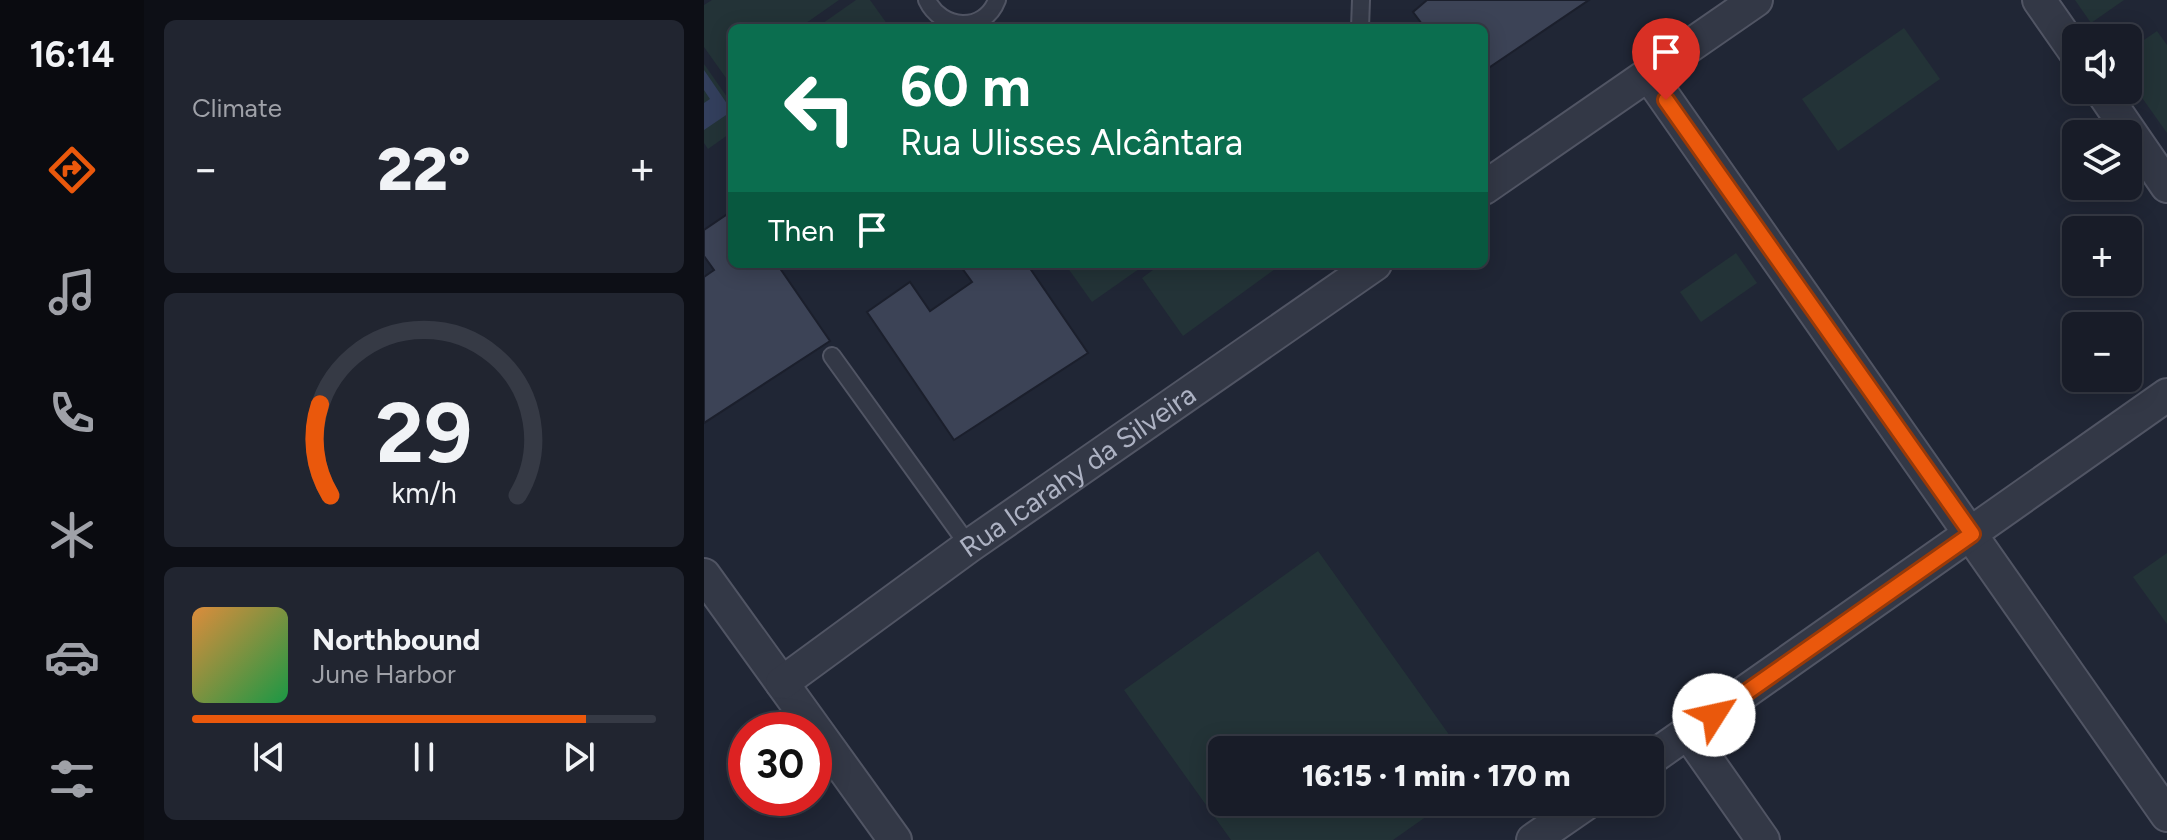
<!DOCTYPE html>
<meta charset="utf-8">
<style>
:root{--surface:#181c28;--page:#212530;--text:#f1f3f6;--muted:#9fa1a8;--line:#363a45;--accent:#ea580c}
body{margin:0;font-family:Figtree,sans-serif;background:var(--page);color:var(--text);height:100vh;display:flex;flex-direction:column;font-size:30px;white-space:nowrap}
*{box-sizing:border-box;margin:0}
p{font-size:26px;color:var(--muted)}
.icon{flex:none;width:44px;height:44px;fill:none;stroke:currentColor;stroke-width:2;stroke-linecap:round;stroke-linejoin:round}
.map{position:relative;flex:1;overflow:hidden}
.details{display:flex;flex-direction:column;gap:20px;padding:20px;background:#0d0f16;width:560px}
.details>*{flex:none}
.top-card{position:absolute;left:24px;top:24px;width:760px;height:244px;border-radius:12px;box-shadow:0 4px 20px #0003,0 0 0 2px var(--line);background:#0b6e4f;color:#fff;overflow:hidden}
.controls{position:absolute;left:1358px;top:24px;display:grid;gap:16px}
.controls a{display:grid;place-items:center;width:80px;height:80px;border-radius:12px;background:var(--surface);box-shadow:0 4px 20px #0003,0 0 0 2px var(--line);font-size:40px}
.speed{position:absolute;left:24px;top:712px;display:flex;gap:16px;font-size:40px;font-weight:700;text-align:center}
.speed>*{display:grid;place-content:center;width:104px;height:104px;border-radius:50%;background:var(--surface);box-shadow:0 4px 20px #0003,0 0 0 2px var(--line);line-height:1}
.speed .limit{border:12px solid #d22;background:#fff;color:#111}
.pin{position:absolute;display:grid;place-items:center;width:68px;height:68px;color:#fff;margin:-82px -34px;border-radius:50% 50% 50% 0;rotate:-45deg;box-shadow:0 0 8px #0007}
.pin .icon{rotate:45deg}
.me{position:absolute;width:88px;margin:-44px;rotate:55deg;stroke-linejoin:round;filter:drop-shadow(0 0 6px #0008)}
.turn{display:flex;align-items:center;gap:28px;height:168px;padding:0 40px;font-size:36px}
.turn .icon{width:104px;height:104px;stroke-width:2.5}
.turn b{display:block;font-size:56px;line-height:68px}
.then{display:flex;align-items:center;height:76px;padding:0 40px;background:#0003;gap:16px;font-size:30px}
.big{font-size:60px;font-weight:800;line-height:1.1}
.details .widget{flex:1;display:flex;flex-direction:column;justify-content:center;gap:12px;min-width:0;padding:0 28px;border-radius:12px;background:var(--page)}
.details .dial{align-items:center;gap:0}
.dial svg{height:208px;overflow:visible;fill:none;stroke:var(--line);stroke-width:7;stroke-linecap:round;text-anchor:middle}
.dial text{fill:var(--text);stroke:none}
.song{display:flex;align-items:center;gap:24px}
.cover{width:96px;height:96px;border-radius:12px;background:linear-gradient(135deg,hsl(30 70% 55%),hsl(140 70% 35%))}
.played{height:8px;border-radius:4px;background:linear-gradient(90deg,var(--accent) 85%,var(--line) 85%)}
.keys{display:flex;justify-content:space-around;direction:ltr}
.heat{display:flex;justify-content:space-between;align-items:center;font-size:44px;direction:ltr}
.trip{position:absolute;left:504px;top:736px;width:456px;height:80px;border-radius:12px;background:var(--surface);box-shadow:0 4px 20px #0003,0 0 0 2px var(--line);font-weight:800;line-height:80px;text-align:center}
main{display:flex;flex:1;min-height:0}
.dock{display:flex;flex-direction:column;width:144px;justify-content:space-around;align-items:center;background:#0a0b10;color:var(--muted)}
.dock .icon{width:56px;height:56px}
.dock .active{color:var(--accent)}
.dock b{font-size:36px;color:var(--text)}
.map>svg:first-child{display:block}
.green{fill:#233337}
.water{fill:#333f5d}
.building{fill:#3c4356;stroke:#1b1f2c;stroke-width:2}
.lines{fill:none;stroke-linecap:round;stroke-linejoin:round}
.lane-casing{stroke:#515564;stroke-width:20}
.street-casing{stroke:#515564;stroke-width:36}
.lane{stroke:#333846;stroke-width:16}
.street{stroke:#333846;stroke-width:32}
.route-casing{stroke:#983908;stroke-width:20}
.route{stroke:#ea580c;stroke-width:14}
.labels{text-anchor:middle;dominant-baseline:central;stroke-width:8;stroke-linejoin:round;paint-order:stroke}
.street-label{font-size:28px;fill:#adb2c3;stroke:#191d2a}
</style>
<main>
<nav class="dock">
<b>16:14</b>
<svg class="icon active" aria-label="directions" viewBox="0 0 24 24"><path d="M12 3l9 9-9 9-9-9zM9 14v-3h6M13 9l2 2-2 2"/></svg>
<svg class="icon" aria-label="music" viewBox="0 0 24 24"><path d="M9 18V5l10-2v13"/><circle cx="6" cy="18" r="3"/><circle cx="16" cy="16" r="3"/></svg>
<svg class="icon" aria-label="phone" viewBox="0 0 24 24"><path d="M5 4h4l2 5-3 2q2 4 5 5l2-3 5 2v4C11 20 4 13 5 4z"/></svg>
<svg class="icon" aria-label="climate" viewBox="0 0 24 24"><path d="M12 3v18M4 7l16 10M4 17L20 7"/></svg>
<svg class="icon" aria-label="car" viewBox="0 0 24 24"><path d="M5 17H2v-5l4-1 3-4h7l3 4 3 1v5h-3M9 17h6M6 11h13"/><circle cx="7" cy="17" r="2"/><circle cx="17" cy="17" r="2"/></svg>
<svg class="icon" aria-label="filters" viewBox="0 0 24 24"><path d="M4 7h16M4 17h16"/><circle cx="9" cy="7" r="2"/><circle cx="15" cy="17" r="2"/></svg>
</nav>
<section class="details">
<div class="widget"><p>Climate</p>
<div class="heat"><a>−</a><b class="big">22°</b><a>+</a></div>
</div>
<div class="widget dial"><svg viewBox="0 0 100 80">
<path d="M14 69A42 42 0 1 1 86 69"/>
<path d="M14 69A42 42 0 0 1 10 34" stroke="#ea580c"/>
<text x="50" y="56" font-size="32" font-weight="700">29</text>
<text x="50" y="72" font-size="11">km/h</text>
</svg></div>
<div class="widget">
<div class="song"><i class="cover"></i><div><b>Northbound</b><p>June Harbor</p></div></div>
<div class="played"></div>
<div class="keys"><svg class="icon" aria-label="previous" viewBox="0 0 24 24"><path d="M18 5L8 12l10 7zM5 5v14"/></svg><svg class="icon" aria-label="pause" viewBox="0 0 24 24"><path d="M8 5v14M16 5v14"/></svg><svg class="icon" aria-label="next" viewBox="0 0 24 24"><path d="M6 5l10 7-10 7zM19 5v14"/></svg></div>
</div>
</section>
<div class="map">
<svg width="1463" height="840" viewBox="0 0 1463 840">
<rect width="100%" height="100%" fill="#202635"/>
<g class="green">
<polygon points="8,0 135,0 95,28 28,28 28,74 22,78 0,47 0,5"/>
<polygon points="152,0 166,0 186,28 112,28"/>
<polygon points="1371,0 1420,0 1387,23"/>
<polygon points="1200,28 1236,79 1134,151 1098,99"/>
<polygon points="1453,31 1463,45 1463,133 1424,78 1424,51"/>
<polygon points="0,64 28,104 28,132 4,149 0,143"/>
<polygon points="1032,253 1053,283 997,322 976,292"/>
<polygon points="361,264 442,264 388,302"/>
<polygon points="457,264 578,264 479,336 438,278"/>
<polygon points="614,551 756,750 518,750 518,802 743,802 689,840 527,840 420,690"/>
<polygon points="1463,553 1463,624 1429,577"/>
</g>
<polygon class="water" points="0,70 28,111 0,130 0,103 6,99 0,90"/>
<g class="building">
<polygon points="723,0 885,0 780,71 780,28 721,28 709,12"/>
<polygon points="28,211 28,264 73,264 126,341 0,423 0,277 10,270 0,256 0,230"/>
<polygon points="255,264 323,264 384,353 250,440 163,312 206,282 226,311 268,282"/>
</g>
<g class="lines">
<defs>
<g id="lane">
<path d="M223,0C237,30 280,34 293,0"/>
<polyline points="656,28 657,0"/>
<polyline points="128,356 265,546"/>
</g>
<g id="street">
<polyline points="1335,0 1372,53"/>
<polyline points="944,74 1463,815"/>
<polyline points="1397,90 1463,186"/>
<polyline points="780,188 1052,0"/>
<polyline points="0,575 191,840"/>
<path id="s1" d="M78,683L265,546L671,264"/>
<polyline points="984,733 1059,840"/>
<polyline points="946,759 1463,395"/>
<polyline points="829,840 884,802"/>
</g>
</defs>
<use href="#lane" class="lane-casing"/>
<use href="#street" class="street-casing"/>
<use href="#lane" class="lane"/>
<use href="#street" class="street"/>
</g>
<g class="lines">
<defs>
<polyline id="route" points="962,100 1268,534 1010,715"/>
</defs>
<use href="#route" class="route-casing"/>
<use href="#route" class="route"/>
</g>
<g class="labels">
<g class="street-label">
<text stroke="none"><textPath href="#s1" startOffset="364">Rua Icarahy da Silveira</textPath></text>
</g>
</g>
</svg>
<div class="controls">
<a><svg class="icon" aria-label="sound" viewBox="0 0 24 24"><path d="M4 9h4l5-4v14l-5-4H4zM17 9q2 3 0 6"/></svg></a>
<a><svg class="icon" aria-label="layers" viewBox="0 0 24 24"><path d="M12 4l9 5-9 5-9-5zM3 14l9 5 9-5"/></svg></a>
<a>+</a>
<a>−</a>
</div>
<div class="speed"><div class="limit">30</div></div>
<div class="pin" style="left:962px;top:100px;background:#d93025"><svg class="icon" aria-label="arrive" viewBox="0 0 24 24"><path d="M6 21V4h12l-3 4 3 4H6"/></svg></div>
<svg class="me" style="left:1010px;top:715px" viewBox="-20 -20 40 40"><circle r="19" fill="#fff"/><path d="M0-13L10 11 0 6-10 11z" fill="#ea580c"/></svg>
<div class="trip">16:15 · 1 min · 170 m</div>
<div class="top-card">
<div class="turn"><svg class="icon" aria-label="left" viewBox="0 0 24 24"><path d="M17 20v-9H6M10 6l-5 5 5 5"/></svg><div><b>60 m</b>Rua Ulisses Alcântara</div></div>
<div class="then">Then<svg class="icon" aria-label="arrive" viewBox="0 0 24 24"><path d="M6 21V4h12l-3 4 3 4H6"/></svg></div>
</div>
</div>
</main>
